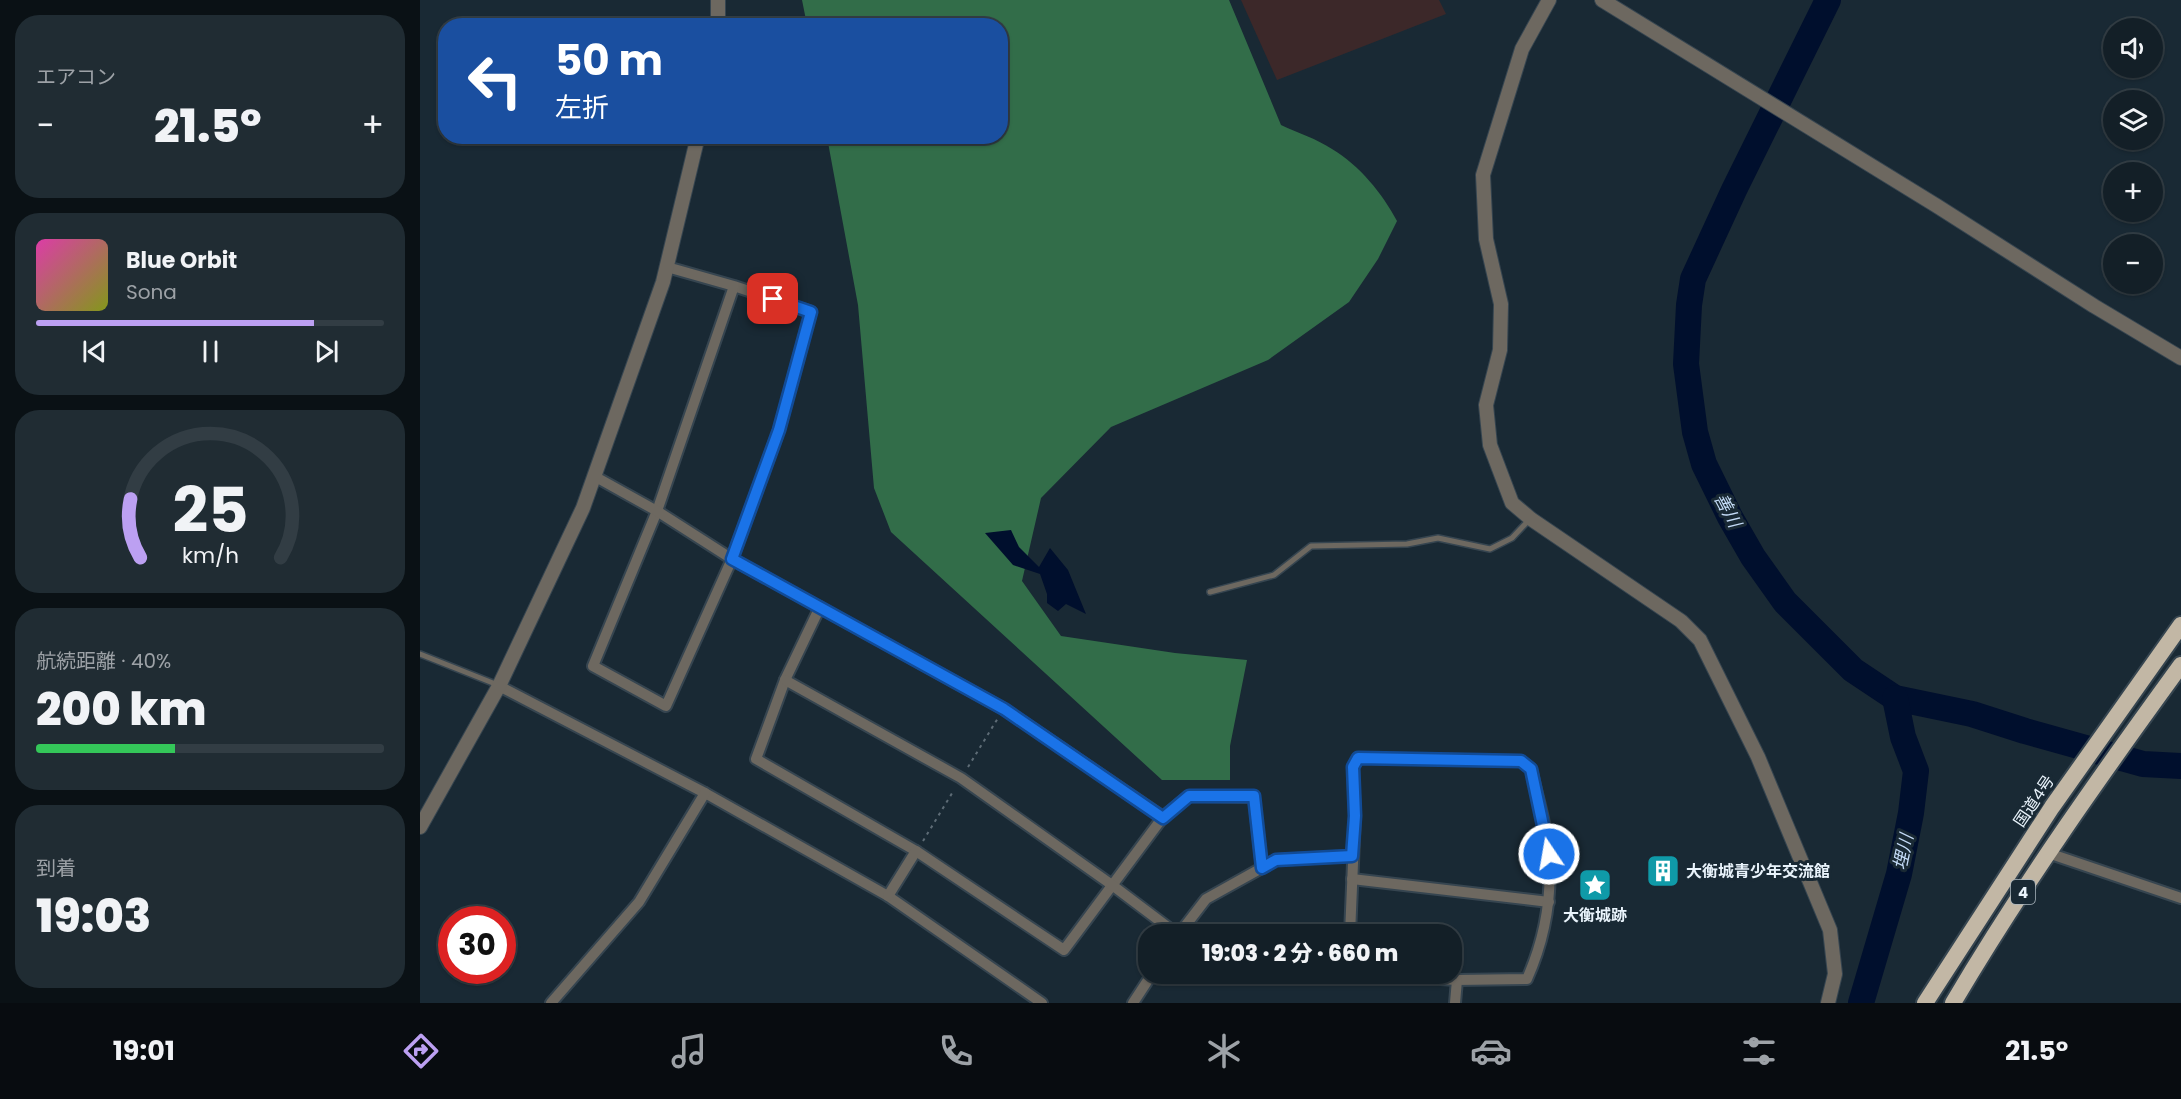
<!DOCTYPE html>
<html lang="ja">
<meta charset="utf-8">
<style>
:root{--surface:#131f27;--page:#202c33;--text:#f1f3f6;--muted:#9da2a7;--line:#323d44;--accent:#bca0f2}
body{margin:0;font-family:Poppins,"Noto Sans JP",sans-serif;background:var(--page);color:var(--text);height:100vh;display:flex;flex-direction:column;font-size:22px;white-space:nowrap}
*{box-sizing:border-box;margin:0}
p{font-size:20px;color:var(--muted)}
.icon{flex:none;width:33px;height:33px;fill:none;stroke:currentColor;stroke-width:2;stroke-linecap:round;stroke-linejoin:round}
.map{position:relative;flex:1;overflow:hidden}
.side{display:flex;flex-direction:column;gap:15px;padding:15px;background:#0a1115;width:420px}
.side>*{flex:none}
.guide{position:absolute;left:18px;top:18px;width:570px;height:126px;border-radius:24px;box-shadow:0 2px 4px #0004,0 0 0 2px var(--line);background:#1a4fa0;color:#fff;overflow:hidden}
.tools{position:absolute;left:1683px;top:18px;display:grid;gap:12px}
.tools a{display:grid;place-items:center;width:60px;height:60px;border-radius:50%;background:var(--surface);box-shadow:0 2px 4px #0004,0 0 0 2px var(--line);font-size:30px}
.speed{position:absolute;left:18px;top:906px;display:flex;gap:12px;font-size:30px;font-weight:700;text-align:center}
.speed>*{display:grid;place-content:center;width:78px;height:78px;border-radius:50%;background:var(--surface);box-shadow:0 2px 4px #0004,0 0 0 2px var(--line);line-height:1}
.speed .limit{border:9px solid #d22;background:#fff;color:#111}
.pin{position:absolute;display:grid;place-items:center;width:51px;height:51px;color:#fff;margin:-26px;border-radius:12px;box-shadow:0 3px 9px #0006}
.me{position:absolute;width:66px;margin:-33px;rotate:348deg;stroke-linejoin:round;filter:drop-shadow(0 0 4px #0008)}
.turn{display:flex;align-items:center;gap:21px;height:126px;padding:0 18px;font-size:27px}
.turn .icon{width:78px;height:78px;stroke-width:2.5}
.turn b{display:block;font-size:42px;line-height:51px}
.big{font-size:45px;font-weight:800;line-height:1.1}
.side .tile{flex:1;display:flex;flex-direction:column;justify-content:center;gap:9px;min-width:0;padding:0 21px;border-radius:24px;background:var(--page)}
.side .dial{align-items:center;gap:0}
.dial svg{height:156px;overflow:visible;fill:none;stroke:var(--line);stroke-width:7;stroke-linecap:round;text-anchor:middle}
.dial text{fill:var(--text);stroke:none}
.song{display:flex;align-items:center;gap:18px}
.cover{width:72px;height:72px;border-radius:9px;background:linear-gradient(135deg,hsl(320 70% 55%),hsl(70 70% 35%))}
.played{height:6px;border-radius:3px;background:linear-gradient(90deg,var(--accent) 80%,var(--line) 80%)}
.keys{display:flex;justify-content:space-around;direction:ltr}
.heat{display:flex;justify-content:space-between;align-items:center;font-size:33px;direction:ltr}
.charge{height:9px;border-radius:4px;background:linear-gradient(90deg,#34c759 40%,var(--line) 0)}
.trip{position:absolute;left:718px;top:924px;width:324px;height:60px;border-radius:24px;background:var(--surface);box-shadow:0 2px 4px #0004,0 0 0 2px var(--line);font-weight:800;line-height:60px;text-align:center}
.tabs{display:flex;height:96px;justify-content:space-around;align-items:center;background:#080c10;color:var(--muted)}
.tabs .icon{width:42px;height:42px}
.tabs .active{color:var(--accent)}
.tabs b{font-size:27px;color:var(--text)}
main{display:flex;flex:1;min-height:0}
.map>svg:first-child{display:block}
.industrial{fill:#3c2829}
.forest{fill:#326d49}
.water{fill:#000f2d}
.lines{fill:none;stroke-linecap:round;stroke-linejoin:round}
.river{stroke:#000f2d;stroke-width:26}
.service-casing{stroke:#364550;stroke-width:8}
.minor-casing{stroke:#364550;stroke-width:14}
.tertiary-casing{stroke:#364550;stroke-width:16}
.trunk-casing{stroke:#364550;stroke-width:20}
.path{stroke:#5e6c76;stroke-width:2;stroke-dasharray:3 4.5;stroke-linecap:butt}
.service{stroke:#6d6860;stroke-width:5}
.minor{stroke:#6d6860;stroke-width:10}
.tertiary{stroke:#6d6860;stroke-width:14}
.trunk{stroke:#c2b7a5;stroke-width:16}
.route-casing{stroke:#114b97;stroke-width:15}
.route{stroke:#1a73e8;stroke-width:10}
.labels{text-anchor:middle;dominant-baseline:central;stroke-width:6;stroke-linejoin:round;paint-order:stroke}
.shield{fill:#192934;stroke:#abb6bf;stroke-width:1.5}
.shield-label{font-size:15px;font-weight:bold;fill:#e9f3fb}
.street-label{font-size:16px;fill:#e9f3fb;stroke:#192934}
.poi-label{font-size:16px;font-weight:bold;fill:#e9f3fb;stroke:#192934;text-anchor:start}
.water-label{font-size:18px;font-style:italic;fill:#c5dcf8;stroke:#192934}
</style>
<main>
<section class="side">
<div class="tile"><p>エアコン</p>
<div class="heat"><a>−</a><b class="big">21.5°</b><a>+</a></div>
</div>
<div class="tile">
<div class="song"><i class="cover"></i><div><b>Blue Orbit</b><p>Sona</p></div></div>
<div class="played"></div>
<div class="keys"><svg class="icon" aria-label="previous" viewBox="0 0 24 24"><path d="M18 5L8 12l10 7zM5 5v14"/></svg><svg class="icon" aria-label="pause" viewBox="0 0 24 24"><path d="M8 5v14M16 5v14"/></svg><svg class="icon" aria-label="next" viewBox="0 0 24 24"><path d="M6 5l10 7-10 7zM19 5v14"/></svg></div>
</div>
<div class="tile dial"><svg viewBox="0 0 100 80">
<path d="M14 69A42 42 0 1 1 86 69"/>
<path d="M14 69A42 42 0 0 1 9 39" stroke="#bca0f2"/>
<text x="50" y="56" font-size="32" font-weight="700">25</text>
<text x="50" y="72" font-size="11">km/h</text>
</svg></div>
<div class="tile"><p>航続距離 · 40%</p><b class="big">200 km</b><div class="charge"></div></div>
<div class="tile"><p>到着</p><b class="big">19:03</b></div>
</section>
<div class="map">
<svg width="1761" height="1003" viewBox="0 0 1761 1003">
<rect width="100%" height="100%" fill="#192934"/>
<polygon class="industrial" points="821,0 1019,0 1026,14 857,80"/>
<path class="forest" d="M382,0H809L861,125C878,133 897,139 912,149C940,166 962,193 977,221L958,259L929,302L848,360L691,427L621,498L602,581L641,636L755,653L827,660L810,746V780H742L471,532L454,488L438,305L407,137L580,136V26L387,25Z"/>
<polygon class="water" points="591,530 599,547 619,567 630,548 648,570 666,614 646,604 638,611 627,603 627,594 620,574 593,565 565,533"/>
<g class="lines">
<g class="river">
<polyline points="1408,0 1314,190 1273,279 1269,305 1266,364 1275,432 1284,464 1310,517 1333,557 1365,602 1433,670 1475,698 1552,714 1605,731 1723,764 1761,766"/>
<polyline points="1441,1003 1479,874 1491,813 1496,771 1483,737 1475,698"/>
</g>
<defs>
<g id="service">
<polyline points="790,592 854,575 891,546 987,544 1018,538 1070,549 1092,538 1109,520"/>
<polyline points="0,654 78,685"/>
</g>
<g id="minor">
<polyline points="247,267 314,286 391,312 359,430 312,559 246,706 173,666 237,511 314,286"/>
<polyline points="174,476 237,511 312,559 584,709 743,817"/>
<polyline points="400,607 365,680 336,759 496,851 644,950 743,817 769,796 834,797 842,868"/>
<polyline points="365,680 541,778 692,885 757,934"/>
<polyline points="79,686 285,793 468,896 622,1003"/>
<polyline points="1628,853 1761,898"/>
<polyline points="932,879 1129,902"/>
<polyline points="468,896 496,851"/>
<polyline points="759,934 786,899 856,860 932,856"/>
<path d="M930,934L935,816L933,767L938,758L1101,761L1111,769C1117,796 1128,830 1129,856C1132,899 1124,941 1107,979L1037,980L938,974"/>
<polyline points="131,1003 219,902 285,793"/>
<polyline points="713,1003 732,974"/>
<polyline points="1035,1003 1037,980"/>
</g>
<g id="tertiary">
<polyline points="1129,0 1102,49 1063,175 1066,239 1081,304 1080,350 1066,405 1070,445 1092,503 1111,519 1261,621 1280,640 1338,757 1410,930 1415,974 1408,1003"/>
<polyline points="1182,0 1517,206 1674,306 1761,358"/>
<polyline points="298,26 298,0"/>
<polyline points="0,827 79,686 163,508 243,282 278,136"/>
</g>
<g id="trunk">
<polyline points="1505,1003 1632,807 1761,625"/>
<path d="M1533,1003C1602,886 1681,775 1761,665"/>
</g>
</defs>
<use href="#service" class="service-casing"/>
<use href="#minor" class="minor-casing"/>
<use href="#tertiary" class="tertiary-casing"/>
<use href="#trunk" class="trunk-casing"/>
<g class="path">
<polyline points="548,767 578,718"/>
<polyline points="503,841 534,790"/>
</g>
<use href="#service" class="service"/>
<use href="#minor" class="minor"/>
<use href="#tertiary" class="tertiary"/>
<use href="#trunk" class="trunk"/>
</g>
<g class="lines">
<defs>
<polyline id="route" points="353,299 391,312 359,430 312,559 584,709 743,818 769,796 834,796 842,868 856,860 932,856 935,816 933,767 938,758 1101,761 1111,769 1129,854"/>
</defs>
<use href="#route" class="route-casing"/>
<use href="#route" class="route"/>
</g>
<defs>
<symbol id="building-square" viewBox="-11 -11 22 22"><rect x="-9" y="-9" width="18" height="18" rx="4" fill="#0f9aa8" stroke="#192934"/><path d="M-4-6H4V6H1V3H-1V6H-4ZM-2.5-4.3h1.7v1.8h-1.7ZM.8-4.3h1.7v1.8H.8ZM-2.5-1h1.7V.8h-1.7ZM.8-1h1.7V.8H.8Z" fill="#fff"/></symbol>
<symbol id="sight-square" viewBox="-11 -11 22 22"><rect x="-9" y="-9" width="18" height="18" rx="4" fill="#0f9aa8" stroke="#192934"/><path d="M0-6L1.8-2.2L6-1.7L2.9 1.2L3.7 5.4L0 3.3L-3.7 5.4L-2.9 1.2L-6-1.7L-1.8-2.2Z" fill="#fff"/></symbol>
</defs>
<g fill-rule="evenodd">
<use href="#building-square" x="1224" y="852" width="38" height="38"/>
<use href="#sight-square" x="1156" y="866" width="38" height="38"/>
</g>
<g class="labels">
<rect class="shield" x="1591" y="880" width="24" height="24" rx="4.5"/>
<g class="shield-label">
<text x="1603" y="892">4</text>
</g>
<g class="street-label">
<text transform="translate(1614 801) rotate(-56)">国道4号</text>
</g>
<g class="poi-label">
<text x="1266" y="871">大衡城青少年交流館</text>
<text x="1175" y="915" text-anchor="middle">大衡城跡</text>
</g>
<g class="water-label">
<text transform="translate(1308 510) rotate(62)">善川</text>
<text transform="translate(1483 852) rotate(-78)">埋川</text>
</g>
</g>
</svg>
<div class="tools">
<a><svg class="icon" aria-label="sound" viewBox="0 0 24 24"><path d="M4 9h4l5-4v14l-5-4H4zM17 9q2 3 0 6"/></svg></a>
<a><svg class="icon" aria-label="layers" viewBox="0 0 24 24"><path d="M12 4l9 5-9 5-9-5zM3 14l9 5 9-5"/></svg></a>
<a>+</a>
<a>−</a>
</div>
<div class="speed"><div class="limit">30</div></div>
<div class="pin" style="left:353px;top:299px;background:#d93025"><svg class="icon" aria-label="arrive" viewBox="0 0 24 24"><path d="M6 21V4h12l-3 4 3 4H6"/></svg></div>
<svg class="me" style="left:1129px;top:854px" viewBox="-20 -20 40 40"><circle r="17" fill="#1a73e8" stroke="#fff" stroke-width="3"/><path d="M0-11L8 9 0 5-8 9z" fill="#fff"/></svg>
<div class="trip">19:03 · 2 分 · 660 m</div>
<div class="guide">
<div class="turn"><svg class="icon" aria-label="left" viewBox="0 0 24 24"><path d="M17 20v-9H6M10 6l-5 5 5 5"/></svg><div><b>50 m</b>左折</div></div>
</div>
</div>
</main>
<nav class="tabs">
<b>19:01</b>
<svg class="icon active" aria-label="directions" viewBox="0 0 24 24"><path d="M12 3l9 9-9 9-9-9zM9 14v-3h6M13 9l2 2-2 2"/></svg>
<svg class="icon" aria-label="music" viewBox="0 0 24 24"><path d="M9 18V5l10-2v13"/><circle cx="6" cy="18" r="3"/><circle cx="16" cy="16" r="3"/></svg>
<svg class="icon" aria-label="phone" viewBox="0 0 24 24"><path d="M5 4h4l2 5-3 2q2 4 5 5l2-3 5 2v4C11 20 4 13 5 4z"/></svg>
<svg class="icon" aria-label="climate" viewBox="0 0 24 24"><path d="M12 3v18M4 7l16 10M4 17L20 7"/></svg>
<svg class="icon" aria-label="car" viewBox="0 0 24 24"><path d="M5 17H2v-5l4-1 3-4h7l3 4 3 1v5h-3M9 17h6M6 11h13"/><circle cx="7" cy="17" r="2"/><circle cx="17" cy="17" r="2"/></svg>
<svg class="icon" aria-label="filters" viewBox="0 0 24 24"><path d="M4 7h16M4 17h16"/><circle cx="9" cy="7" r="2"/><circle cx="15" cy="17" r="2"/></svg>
<b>21.5°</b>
</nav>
